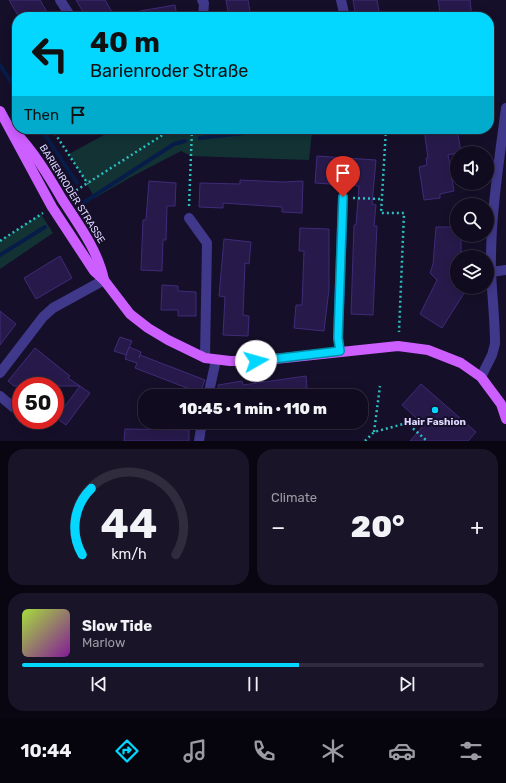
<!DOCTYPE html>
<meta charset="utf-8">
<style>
:root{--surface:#100b1f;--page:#191428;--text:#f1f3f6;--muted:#9c9ba4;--line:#302b3d;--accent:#03d6ff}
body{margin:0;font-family:Rubik,sans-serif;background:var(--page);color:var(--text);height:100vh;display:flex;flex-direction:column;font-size:15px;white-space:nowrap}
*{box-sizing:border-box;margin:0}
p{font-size:13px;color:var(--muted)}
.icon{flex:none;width:22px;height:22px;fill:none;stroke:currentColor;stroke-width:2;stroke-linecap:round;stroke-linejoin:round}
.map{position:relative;height:441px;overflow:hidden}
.details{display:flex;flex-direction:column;gap:8px;padding:8px;background:#090611;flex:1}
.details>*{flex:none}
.banner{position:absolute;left:12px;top:12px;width:482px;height:122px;border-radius:16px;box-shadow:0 2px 10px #0003,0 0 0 1px var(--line);background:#03d6ff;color:#111;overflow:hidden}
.buttons{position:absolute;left:450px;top:146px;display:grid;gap:8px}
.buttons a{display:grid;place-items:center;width:44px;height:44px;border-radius:50%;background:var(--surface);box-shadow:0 2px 10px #0003,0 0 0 1px var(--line);font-size:20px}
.speed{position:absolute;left:12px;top:377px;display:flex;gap:8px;font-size:20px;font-weight:700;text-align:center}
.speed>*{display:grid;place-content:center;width:52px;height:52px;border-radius:50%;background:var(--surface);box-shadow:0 2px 10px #0003,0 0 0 1px var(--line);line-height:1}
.speed .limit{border:6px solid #d22;background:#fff;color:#111}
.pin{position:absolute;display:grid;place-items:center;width:34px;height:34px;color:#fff;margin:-41px -17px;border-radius:50% 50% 50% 0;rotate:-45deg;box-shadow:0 0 4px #0007}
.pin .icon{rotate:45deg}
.me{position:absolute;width:44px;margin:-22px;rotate:83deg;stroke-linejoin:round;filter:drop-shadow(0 0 3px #0008)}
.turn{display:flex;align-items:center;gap:14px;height:84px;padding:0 12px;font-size:18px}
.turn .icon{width:52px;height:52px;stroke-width:2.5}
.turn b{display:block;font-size:28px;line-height:34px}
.then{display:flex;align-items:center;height:38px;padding:0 12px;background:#0003;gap:8px;font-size:15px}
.big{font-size:30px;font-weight:800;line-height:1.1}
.details .widget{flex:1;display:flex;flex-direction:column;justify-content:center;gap:6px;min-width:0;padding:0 14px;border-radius:16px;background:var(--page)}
.details .dial{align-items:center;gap:0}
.dial svg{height:104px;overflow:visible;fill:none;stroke:var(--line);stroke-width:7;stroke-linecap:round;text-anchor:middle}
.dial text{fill:var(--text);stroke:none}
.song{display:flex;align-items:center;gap:12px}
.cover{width:48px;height:48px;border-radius:6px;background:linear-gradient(135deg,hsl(80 70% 55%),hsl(290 70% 35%))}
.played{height:4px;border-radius:2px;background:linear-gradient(90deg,var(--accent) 60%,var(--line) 60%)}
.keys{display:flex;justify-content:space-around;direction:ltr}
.heat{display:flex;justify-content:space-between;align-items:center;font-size:22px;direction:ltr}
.details .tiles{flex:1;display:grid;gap:8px;grid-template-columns:1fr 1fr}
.widget:last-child{grid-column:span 2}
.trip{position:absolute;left:138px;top:389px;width:230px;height:40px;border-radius:16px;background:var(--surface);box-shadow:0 2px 10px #0003,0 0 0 1px var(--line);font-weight:800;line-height:40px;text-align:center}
.menu{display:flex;height:64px;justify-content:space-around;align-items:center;background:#06040c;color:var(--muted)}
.menu .icon{width:28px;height:28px}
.menu .on{color:var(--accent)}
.menu b{font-size:18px;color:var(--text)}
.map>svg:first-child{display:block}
.green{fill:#123233}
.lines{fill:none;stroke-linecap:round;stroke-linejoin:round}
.stream{stroke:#081c49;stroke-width:4}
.building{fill:#271a4b;stroke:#3f2b78}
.path{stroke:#2abfc0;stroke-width:2.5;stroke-dasharray:2 3;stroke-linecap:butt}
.minor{stroke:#40388a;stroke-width:10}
.major{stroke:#cd5eff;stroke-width:10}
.route-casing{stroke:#028ba6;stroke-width:10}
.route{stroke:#03d6ff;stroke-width:7}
.poi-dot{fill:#03d6ff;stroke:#150f29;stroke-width:1.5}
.labels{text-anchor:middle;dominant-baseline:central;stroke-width:4;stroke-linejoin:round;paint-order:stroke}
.street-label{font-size:10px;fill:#ded7ff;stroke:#150f29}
.poi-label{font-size:10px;font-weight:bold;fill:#ded7ff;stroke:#150f29}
</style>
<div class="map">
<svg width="506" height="441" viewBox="0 0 506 441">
<rect width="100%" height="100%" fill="#150f29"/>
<g class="green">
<polygon points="115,129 386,129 386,135 312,132 309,160 191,156 181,151 131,177 95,198 69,154"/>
<polygon points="41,214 53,233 0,269 0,241"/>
</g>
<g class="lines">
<g class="stream">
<polyline points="0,65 17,91"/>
<polyline points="41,129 77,183"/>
<polyline points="200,138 282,129"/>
<polyline points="83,203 174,144 185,141"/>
<polyline points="0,255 45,227"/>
</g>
</g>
<g class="building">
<polygon points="9,0 40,0 50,17 19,17"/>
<polygon points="76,0 105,0 115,17 86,17"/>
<polygon points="226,0 248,0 251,17 229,17"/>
<polygon points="353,0 377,0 380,17 356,17"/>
<polygon points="438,0 470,0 472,17 441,17"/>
<polygon points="175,5 177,17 140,17 140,11"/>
<polygon points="424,129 457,129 461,152 448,155 454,191 440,194 440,198 424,200 419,167 427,165 426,158 428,158"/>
<polygon points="317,156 376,160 372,204 376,205 374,226 377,226 373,315 351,314 354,225 356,225 359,186 315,183"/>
<polygon points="240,180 283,182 303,181 302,213 282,212 282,207 223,203 223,208 199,207 200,183 240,184"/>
<polygon points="149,181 176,183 175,206 167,206 166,240 163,240 162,271 141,270 143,220 146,220"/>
<polygon points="436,227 457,227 457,235 461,235 461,257 457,257 457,287 468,287 442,328 420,314 437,280 430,273 433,264"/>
<polygon points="300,228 329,229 329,289 324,331 294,328 296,305 302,305 304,251 299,251"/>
<polygon points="224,239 251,242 249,264 245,263 243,315 249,316 248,336 223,335 225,297 219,296"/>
<polygon points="60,256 72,278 36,299 24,278"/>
<polygon points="162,285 178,286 178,291 196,292 196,316 178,316 178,310 161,310"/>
<polygon points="0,311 16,324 0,345"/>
<polygon points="120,337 132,341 126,355 114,351"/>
<polygon points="129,347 141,352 139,358 140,355 205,380 200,393 135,368 137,363 125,359"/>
<polygon points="35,348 70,376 68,378 80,386 14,386 8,381"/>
<polygon points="306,376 307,388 251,396 244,396 244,393 219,396 218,385 242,381 243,385"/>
<polygon points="421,384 476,432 468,441 410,441 424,425 402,405"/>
<polygon points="80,386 90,393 66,425 56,418"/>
<polygon points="125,429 189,430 189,441 124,441"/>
</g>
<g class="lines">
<g class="path">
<polyline points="52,129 88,184"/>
<polyline points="386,129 381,213 404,213 399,332"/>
<polyline points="72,193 172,129"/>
<polyline points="353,198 381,199"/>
<polyline points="189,206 192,129"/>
<polyline points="0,241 43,213"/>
<polyline points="374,432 380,386"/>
<polyline points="365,441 374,432 407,423 427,441"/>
</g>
<g class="minor">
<polyline points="60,0 71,17"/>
<polyline points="202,0 204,3 203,17"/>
<polyline points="341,0 344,13 342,17"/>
<polyline points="189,218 207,243 205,358"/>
<polyline points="491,272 506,270"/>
<polyline points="340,351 338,338 343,197"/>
<polyline points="0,373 43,317 53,308 104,280"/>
<path d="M481,377L492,355L495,344C495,320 492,296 491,271C490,217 499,162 506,108"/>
<polyline points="0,396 13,407"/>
<polyline points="208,396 216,360"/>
<polyline points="199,441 202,422"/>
</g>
<g class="major">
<polyline points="0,111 52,207 94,271 104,280 130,314 148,328 168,340 205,358 230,361 256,361 398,346 428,350 461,363 481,377 501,404 506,419"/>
<path d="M15,132C34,152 48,175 62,199C78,224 98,250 104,280"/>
</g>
</g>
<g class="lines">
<defs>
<polyline id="route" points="256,361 340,351 338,338 343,197"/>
</defs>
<use href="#route" class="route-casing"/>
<use href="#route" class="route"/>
</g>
<circle class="poi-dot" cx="435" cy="410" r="4"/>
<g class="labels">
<g class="street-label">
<text transform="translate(72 194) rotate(58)">BARIENRODER STRASSE</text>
</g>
<g class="poi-label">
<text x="435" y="422">Hair Fashion</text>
</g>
</g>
</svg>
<div class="buttons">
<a><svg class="icon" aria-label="sound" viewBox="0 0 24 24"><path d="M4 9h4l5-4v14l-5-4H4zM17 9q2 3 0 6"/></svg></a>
<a><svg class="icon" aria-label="search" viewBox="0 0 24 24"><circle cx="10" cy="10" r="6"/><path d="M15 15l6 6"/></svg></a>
<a><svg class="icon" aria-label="layers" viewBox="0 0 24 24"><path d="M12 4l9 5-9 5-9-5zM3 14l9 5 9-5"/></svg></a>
</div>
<div class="speed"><div class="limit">50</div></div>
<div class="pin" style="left:343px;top:197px;background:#d93025"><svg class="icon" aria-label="arrive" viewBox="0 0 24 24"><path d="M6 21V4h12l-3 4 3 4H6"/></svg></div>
<svg class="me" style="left:256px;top:361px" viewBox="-20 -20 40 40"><circle r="19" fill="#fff"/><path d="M0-13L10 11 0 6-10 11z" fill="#03d6ff"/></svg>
<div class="trip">10:45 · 1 min · 110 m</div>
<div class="banner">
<div class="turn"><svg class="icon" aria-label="left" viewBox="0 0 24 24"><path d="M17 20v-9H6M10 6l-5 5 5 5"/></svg><div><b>40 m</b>Barienroder Straße</div></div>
<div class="then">Then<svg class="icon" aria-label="arrive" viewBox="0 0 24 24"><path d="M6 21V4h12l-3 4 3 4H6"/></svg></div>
</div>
</div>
<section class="details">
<div class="tiles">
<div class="widget dial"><svg viewBox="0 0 100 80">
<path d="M14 69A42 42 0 1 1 86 69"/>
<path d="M14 69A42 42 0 0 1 21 18" stroke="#03d6ff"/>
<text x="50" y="56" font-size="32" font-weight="700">44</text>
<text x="50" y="72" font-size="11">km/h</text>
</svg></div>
<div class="widget"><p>Climate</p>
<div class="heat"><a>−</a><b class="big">20°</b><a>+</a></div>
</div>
<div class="widget">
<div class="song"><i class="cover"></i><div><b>Slow Tide</b><p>Marlow</p></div></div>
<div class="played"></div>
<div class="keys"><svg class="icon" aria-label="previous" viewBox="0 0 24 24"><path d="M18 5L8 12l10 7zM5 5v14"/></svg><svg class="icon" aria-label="pause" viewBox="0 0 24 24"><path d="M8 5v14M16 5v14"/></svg><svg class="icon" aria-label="next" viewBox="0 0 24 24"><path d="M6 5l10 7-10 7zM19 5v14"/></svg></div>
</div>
</div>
</section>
<nav class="menu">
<b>10:44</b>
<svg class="icon on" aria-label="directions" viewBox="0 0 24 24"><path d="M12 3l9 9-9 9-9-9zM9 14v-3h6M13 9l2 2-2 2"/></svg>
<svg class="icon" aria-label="music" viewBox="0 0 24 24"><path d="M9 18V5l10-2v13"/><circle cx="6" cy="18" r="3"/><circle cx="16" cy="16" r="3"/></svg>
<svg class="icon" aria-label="phone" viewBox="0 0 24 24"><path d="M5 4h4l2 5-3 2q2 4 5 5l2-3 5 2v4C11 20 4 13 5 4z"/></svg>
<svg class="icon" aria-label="climate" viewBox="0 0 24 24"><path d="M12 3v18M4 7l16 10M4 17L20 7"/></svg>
<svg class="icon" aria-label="car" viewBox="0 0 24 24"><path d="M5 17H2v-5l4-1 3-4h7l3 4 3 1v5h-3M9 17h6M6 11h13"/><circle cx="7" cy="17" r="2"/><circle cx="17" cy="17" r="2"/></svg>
<svg class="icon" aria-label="filters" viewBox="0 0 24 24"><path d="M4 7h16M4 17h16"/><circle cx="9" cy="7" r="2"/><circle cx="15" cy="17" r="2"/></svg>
</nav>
